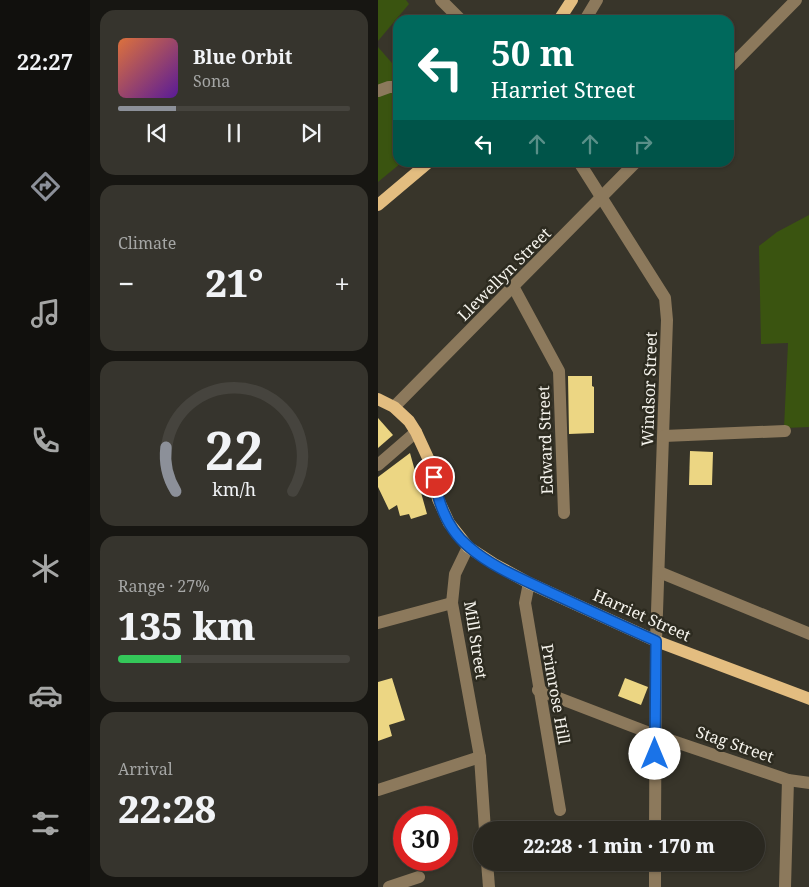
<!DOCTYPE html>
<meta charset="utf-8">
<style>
:root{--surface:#2a2820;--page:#36342d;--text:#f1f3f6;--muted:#a5a6a5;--line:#46443e;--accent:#8c9099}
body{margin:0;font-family:"Noto Serif",serif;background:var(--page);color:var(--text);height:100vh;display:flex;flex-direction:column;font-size:19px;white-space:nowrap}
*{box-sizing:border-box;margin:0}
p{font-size:16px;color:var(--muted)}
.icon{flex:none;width:28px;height:28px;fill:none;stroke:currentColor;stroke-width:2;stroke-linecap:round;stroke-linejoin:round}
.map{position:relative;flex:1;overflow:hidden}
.panel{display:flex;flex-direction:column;gap:10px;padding:10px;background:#171612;width:288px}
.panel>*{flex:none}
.banner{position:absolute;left:15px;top:15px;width:341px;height:152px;border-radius:15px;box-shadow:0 1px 4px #0004,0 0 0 1px var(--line);background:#00695c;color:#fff;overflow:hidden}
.speed{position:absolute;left:15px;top:806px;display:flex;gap:10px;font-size:25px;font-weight:700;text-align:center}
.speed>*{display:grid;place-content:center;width:65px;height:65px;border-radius:50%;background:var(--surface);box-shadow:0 1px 4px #0004,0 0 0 1px var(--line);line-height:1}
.speed .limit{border:8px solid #d22;background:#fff;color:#111}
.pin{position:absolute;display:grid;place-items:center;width:42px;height:42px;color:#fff;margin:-21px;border:2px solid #fff;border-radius:50%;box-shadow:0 1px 5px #0007}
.me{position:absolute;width:55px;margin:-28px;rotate:0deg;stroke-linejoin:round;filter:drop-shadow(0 0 4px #0008)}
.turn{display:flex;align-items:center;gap:18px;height:105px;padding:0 15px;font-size:22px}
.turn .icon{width:65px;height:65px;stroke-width:2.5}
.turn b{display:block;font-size:35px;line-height:42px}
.lanes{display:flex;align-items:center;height:48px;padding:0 15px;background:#0003;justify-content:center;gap:25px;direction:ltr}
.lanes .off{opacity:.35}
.big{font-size:38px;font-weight:800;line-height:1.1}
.panel .widget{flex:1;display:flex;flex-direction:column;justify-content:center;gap:8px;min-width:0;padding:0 18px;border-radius:15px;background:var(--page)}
.panel .dial{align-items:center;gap:0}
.dial svg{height:130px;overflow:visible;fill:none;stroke:var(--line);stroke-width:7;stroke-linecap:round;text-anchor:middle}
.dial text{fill:var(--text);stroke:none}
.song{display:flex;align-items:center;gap:15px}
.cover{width:60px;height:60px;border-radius:8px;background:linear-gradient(135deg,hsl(20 70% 55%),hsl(270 70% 35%))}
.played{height:5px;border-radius:2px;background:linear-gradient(90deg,var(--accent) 25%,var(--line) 25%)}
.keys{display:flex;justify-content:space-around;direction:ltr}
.heat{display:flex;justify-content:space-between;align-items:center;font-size:28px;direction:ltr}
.charge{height:8px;border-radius:4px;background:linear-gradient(90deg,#34c759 27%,var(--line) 0)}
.trip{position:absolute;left:95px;top:821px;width:292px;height:50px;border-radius:25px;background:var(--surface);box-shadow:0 1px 4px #0004,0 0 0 1px var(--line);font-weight:800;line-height:50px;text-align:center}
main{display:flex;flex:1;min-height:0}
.tabs{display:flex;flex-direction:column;width:90px;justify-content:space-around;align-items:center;background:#11100d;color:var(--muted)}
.tabs .icon{width:35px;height:35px}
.tabs .active{color:var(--accent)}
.tabs b{font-size:22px;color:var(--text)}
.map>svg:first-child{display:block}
.green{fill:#3a5410}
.building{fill:#ecd683}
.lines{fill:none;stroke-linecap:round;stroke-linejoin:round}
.minor{stroke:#8c795c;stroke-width:12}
.major{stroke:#e3bd80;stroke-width:12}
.route-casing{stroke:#114b97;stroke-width:12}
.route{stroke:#1a73e8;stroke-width:9}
.labels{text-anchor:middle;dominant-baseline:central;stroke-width:5;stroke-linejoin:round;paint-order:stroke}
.street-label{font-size:16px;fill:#f5f3ec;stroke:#2d2b20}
</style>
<main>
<nav class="tabs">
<b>22:27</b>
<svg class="icon active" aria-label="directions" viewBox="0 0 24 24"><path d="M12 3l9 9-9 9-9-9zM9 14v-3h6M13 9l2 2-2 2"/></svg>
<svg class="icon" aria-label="music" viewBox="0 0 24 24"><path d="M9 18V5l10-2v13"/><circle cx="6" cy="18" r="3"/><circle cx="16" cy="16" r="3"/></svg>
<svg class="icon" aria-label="phone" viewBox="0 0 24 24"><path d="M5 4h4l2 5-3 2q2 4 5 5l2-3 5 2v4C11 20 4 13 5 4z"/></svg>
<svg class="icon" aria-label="climate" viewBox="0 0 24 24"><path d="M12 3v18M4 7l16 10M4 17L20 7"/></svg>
<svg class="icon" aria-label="car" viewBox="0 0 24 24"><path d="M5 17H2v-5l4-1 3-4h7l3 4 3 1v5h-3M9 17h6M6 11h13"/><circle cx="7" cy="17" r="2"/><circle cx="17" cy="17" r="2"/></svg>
<svg class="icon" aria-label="filters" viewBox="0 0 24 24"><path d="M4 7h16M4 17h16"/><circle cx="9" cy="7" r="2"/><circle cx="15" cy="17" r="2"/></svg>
</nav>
<section class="panel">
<div class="widget">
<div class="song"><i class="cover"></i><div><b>Blue Orbit</b><p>Sona</p></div></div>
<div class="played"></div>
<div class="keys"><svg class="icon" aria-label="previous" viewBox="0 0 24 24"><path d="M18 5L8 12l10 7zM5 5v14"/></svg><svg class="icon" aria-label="pause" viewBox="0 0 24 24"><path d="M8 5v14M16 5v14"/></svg><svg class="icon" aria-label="next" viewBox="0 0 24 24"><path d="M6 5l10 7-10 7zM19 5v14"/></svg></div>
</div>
<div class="widget"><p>Climate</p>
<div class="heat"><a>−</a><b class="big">21°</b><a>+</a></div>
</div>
<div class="widget dial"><svg viewBox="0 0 100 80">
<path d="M14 69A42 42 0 1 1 86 69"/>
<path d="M14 69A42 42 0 0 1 8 42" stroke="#8c9099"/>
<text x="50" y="56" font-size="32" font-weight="700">22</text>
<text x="50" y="72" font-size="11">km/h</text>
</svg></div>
<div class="widget"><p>Range · 27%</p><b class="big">135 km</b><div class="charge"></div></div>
<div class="widget"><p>Arrival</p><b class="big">22:28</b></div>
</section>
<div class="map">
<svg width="432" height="887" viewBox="0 0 432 887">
<rect width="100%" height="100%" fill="#38352a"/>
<g class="green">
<polygon points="0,0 28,0 31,4 0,41"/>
<polygon points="0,47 20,70 20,162 23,163 0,182"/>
<polygon points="431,215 431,427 406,428 410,343 383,344 381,246 399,232"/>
</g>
<g class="building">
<polygon points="190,376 214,376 214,386 216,387 216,433 191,434"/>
<polygon points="0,418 15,435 0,448"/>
<polygon points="312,451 335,452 334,485 311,485"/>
<polygon points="32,453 49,514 33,519 31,514 22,516 19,505 11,510 0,487 0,477"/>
<polygon points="14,678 27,720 11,725 14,736 0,741 0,682"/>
<polygon points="247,678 270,687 263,705 240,696"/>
</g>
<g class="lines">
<g class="minor">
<polyline points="63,0 83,20"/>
<polyline points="207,20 219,0"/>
<polyline points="351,68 418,0"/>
<polyline points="0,91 11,87 20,87"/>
<polyline points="201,162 287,298 289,320 278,641 277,830"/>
<polyline points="136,288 181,371 186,513"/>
<polyline points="16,407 258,162"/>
<polyline points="286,436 407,431"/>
<polyline points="0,465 38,432"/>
<polyline points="90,547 77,574 74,603 102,757 107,830"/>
<polyline points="281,572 432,634"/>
<polyline points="151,583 147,603 182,810"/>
<polyline points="0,623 74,603"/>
<polyline points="160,690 277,735 410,780 432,783"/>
<polyline points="0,790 102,757"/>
<polyline points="109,862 111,887"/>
<polyline points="11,887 41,877"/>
<polyline points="277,887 277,862"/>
<polyline points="407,887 410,780"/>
</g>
<g class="major">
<polyline points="181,20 194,0"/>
<polyline points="0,205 51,162"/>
<polyline points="0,399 16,407 31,421 38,432 50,458 60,499 71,523 90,547 116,564 151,583 278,641 432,699"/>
</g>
</g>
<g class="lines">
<defs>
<path id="route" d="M56,477C60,503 70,530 91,547C114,567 144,579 171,592C206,608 242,625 278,641L277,754"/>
</defs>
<use href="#route" class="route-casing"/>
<use href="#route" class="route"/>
</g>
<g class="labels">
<g class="street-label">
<text transform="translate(126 274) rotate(-45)">Llewellyn Street</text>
<text transform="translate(271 389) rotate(-88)">Windsor Street</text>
<text transform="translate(167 440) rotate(-92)">Edward Street</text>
<text transform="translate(264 615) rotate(24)">Harriet Street</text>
<text transform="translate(98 640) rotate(81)">Mill Street</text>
<text transform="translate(178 694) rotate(80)">Primrose Hill</text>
<text transform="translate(357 744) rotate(19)">Stag Street</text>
</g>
</g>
</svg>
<div class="speed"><div class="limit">30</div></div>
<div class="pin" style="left:56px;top:477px;background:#d93025"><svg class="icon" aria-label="arrive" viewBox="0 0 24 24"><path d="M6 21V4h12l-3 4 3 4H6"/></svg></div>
<svg class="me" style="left:277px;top:754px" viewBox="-20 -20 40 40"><circle r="19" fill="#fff"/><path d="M0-13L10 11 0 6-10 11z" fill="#1a73e8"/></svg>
<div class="trip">22:28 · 1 min · 170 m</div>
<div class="banner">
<div class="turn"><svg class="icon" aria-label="left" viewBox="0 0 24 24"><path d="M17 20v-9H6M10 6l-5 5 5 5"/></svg><div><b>50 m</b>Harriet Street</div></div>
<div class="lanes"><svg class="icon" aria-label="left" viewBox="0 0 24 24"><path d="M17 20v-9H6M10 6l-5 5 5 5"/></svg><svg class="icon off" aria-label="ahead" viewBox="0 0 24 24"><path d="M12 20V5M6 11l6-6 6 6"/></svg><svg class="icon off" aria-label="ahead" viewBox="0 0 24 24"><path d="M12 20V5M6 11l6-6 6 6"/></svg><svg class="icon off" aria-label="right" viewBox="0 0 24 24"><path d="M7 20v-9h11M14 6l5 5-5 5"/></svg></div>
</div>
</div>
</main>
